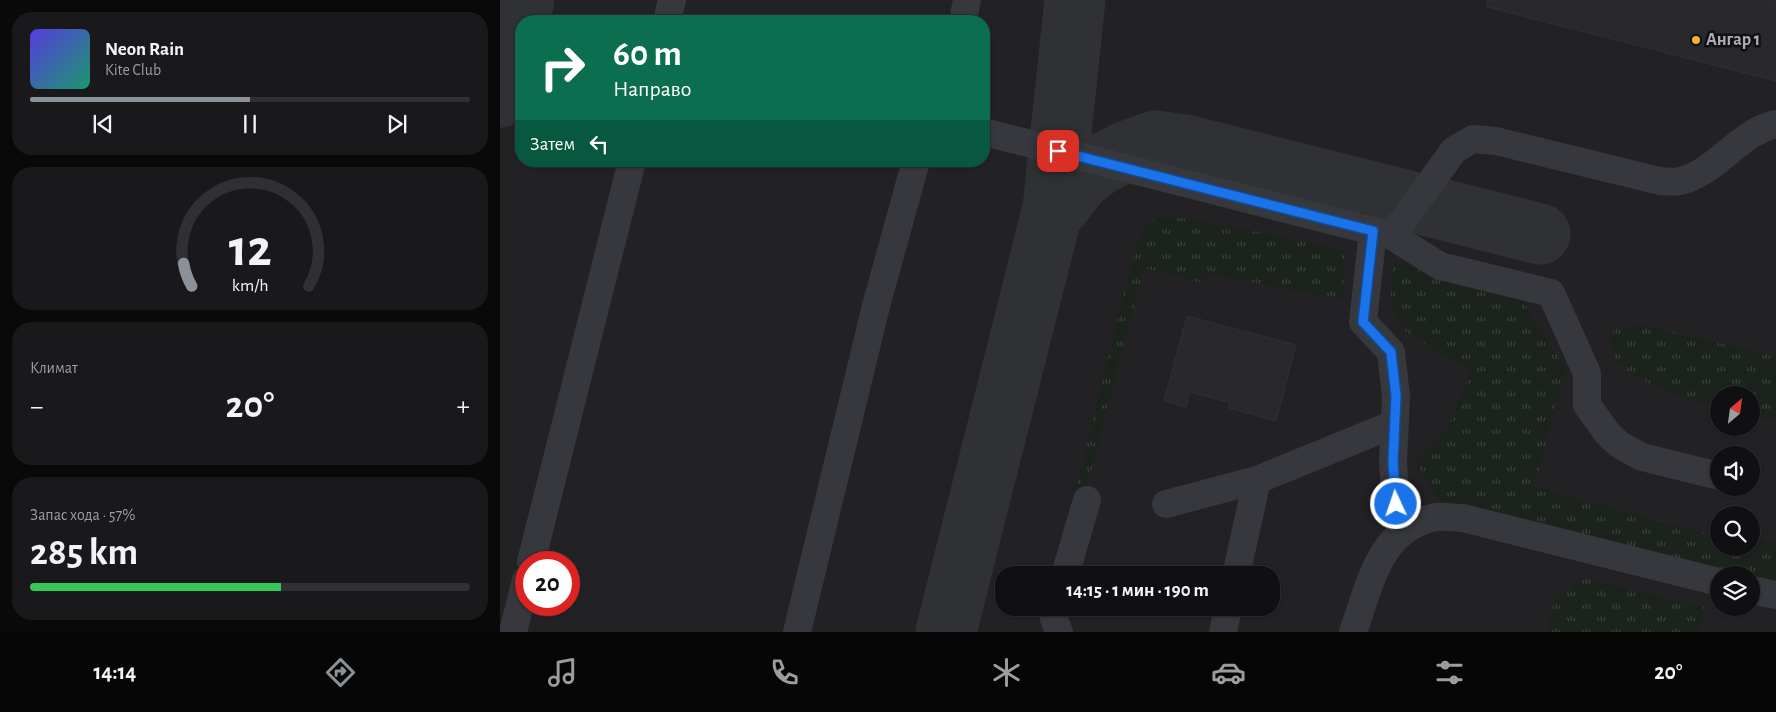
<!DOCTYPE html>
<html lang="ru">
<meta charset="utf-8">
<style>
:root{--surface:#101012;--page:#19191b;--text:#f1f3f6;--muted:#9c9d9f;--line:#303032;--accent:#8c9099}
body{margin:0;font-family:"Alegreya Sans",sans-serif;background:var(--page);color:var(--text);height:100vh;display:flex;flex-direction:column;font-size:19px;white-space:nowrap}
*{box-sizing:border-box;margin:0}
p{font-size:16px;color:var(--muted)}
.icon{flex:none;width:28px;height:28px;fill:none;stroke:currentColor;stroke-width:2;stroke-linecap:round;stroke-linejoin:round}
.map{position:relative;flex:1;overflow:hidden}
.details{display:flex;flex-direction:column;gap:12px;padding:12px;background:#09090a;width:500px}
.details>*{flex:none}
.banner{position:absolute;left:15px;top:15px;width:475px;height:152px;border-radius:20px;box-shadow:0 1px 4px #0004,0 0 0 1px var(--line);background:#0b6e4f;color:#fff;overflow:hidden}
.needle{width:32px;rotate:29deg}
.buttons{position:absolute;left:1210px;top:386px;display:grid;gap:10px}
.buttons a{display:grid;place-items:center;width:50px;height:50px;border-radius:50%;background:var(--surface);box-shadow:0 1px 4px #0004,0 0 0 1px var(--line);font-size:25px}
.speed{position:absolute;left:15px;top:551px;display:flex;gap:10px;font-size:25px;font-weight:700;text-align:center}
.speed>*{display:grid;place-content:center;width:65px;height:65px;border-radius:50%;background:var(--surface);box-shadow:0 1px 4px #0004,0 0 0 1px var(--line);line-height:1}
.speed .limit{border:8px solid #d22;background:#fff;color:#111}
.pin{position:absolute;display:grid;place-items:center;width:42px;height:42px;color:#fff;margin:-21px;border-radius:10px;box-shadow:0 2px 8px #0006}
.me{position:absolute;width:55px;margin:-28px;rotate:357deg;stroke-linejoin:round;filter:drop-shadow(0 0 4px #0008)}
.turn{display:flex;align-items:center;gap:18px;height:105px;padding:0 15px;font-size:22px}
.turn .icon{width:65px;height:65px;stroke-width:2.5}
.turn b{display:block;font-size:35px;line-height:42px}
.then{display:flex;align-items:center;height:48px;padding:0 15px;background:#0003;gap:10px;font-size:19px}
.big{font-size:38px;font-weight:700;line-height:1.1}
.details .tile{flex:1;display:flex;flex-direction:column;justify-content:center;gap:8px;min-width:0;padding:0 18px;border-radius:20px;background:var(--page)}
.details .dial{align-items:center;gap:0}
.dial svg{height:130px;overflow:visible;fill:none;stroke:var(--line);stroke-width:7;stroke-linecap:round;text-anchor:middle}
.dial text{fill:var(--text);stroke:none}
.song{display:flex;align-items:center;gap:15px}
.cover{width:60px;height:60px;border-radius:8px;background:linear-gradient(135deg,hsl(250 70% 55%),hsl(160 70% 35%))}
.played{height:5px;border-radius:2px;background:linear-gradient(90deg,var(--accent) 50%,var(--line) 50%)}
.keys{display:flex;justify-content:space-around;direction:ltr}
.heat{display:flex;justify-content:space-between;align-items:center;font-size:28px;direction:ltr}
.charge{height:8px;border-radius:4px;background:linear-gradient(90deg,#34c759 57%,var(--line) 0)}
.trip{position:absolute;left:495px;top:566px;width:285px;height:50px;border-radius:20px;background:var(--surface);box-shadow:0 1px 4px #0004,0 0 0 1px var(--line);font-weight:700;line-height:50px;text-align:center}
.dock{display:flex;height:80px;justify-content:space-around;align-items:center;background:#060607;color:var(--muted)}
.dock .icon{width:35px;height:35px}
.dock .selected{color:var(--accent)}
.dock b{font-size:22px;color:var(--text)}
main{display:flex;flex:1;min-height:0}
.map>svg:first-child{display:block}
.built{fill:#222225;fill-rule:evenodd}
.grass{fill:url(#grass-tufts)}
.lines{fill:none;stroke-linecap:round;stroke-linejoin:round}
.taxiway{stroke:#303135;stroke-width:61}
.building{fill:#29292c;stroke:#303034}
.minor{stroke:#37383d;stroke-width:28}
.route-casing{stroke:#114b97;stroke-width:12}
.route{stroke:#1a73e8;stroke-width:9}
.poi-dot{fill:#f2b134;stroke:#111113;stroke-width:2}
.labels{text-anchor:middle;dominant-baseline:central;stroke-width:5;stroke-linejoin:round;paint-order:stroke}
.poi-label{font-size:18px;font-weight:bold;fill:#a8adb8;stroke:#111113;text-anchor:start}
</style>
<main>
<section class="details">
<div class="tile">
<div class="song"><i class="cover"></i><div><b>Neon Rain</b><p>Kite Club</p></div></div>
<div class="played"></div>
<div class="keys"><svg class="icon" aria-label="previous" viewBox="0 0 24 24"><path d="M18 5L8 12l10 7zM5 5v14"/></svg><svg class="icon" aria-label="pause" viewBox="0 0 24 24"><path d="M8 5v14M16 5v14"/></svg><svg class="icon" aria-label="next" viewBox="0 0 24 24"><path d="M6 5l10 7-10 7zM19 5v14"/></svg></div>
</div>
<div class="tile dial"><svg viewBox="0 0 100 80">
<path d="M14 69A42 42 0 1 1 86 69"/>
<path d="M14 69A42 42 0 0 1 9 55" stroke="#8c9099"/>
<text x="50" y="56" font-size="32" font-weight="700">12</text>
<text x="50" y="72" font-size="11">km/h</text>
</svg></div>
<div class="tile"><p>Климат</p>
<div class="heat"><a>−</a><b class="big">20°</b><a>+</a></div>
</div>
<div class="tile"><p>Запас хода · 57%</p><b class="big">285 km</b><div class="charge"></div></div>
</section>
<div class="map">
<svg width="1276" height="632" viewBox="0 0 1276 632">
<defs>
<pattern id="grass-tufts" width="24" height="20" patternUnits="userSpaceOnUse" patternTransform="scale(1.25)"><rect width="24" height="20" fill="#1c231d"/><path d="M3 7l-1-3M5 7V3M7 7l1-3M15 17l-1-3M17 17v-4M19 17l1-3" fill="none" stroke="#3a403c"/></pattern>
</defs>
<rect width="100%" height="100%" fill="#161618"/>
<path class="built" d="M0,0H1276V632H0ZM21,21H484V161H21ZM1219,395H1251V428H1219ZM1219,455H1251V488H1219ZM1219,515H1251V548H1219ZM26,562H69V605H26ZM504,575H771V608H504ZM1219,575H1251V608H1219Z"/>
<g class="grass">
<path d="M660,218H683L699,220L846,250L842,300L710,274L699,282L644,268L564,575H555L631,265C637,248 640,223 660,218Z"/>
<polygon points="894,263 1020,297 1066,369 1034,487 1219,537 1219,548 1251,548 1251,542 1265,539 1276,543 1276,581 945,508 915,462 947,431 971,371 907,333 890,307"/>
<polygon points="1142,325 1276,356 1276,430 1273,420 1251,415 1251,395 1219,395 1219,407 1178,397 1134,376 1116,362 1109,334 1118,328"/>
<polygon points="1082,578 1205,607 1199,632 1046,632 1054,601"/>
</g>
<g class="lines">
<g class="taxiway">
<polyline points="0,97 24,0"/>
<polyline points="559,207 580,180 599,165 625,152 655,141 686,145 1040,234"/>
<polyline points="446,632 553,208 575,0"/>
</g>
</g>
<g class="building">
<polygon points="988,0 1276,0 1276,81 987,7"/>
<polygon points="687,316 796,345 776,421 729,408 730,403 690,392 686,407 664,401"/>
</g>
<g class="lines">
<g class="minor">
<polyline points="167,21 172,0"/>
<polyline points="463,21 467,0"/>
<path d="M484,132L892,236L954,150L973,139L996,141L1160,181C1166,181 1174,183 1180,181C1216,173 1239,132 1276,124"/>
<polyline points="873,231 863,322 891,352 896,397 893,462 896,504 901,533"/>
<polyline points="892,236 940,266 1051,293 1087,373 1087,405 1108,434 1120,445 1142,457 1219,476"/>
<polyline points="666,504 757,480 894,424"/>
<polyline points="31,562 132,161"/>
<polyline points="565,575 587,500"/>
<polyline points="736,575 757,480"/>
<polyline points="1251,590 1276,595"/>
<polyline points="555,608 554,619 559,632"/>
<polyline points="13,632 26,580"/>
<polyline points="297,632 376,306 416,161"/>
<polyline points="723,632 728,608"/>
<path d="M853,632C870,585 879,528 936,517C945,516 955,518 963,518L1219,582"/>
</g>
</g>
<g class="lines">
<defs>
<polyline id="route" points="558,151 873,231 863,322 891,352 896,396 893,462 896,504"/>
</defs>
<use href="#route" class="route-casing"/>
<use href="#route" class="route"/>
</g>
<circle class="poi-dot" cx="1196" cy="40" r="5"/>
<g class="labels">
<g class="poi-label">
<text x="1206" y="40">Ангар 1</text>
</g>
</g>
</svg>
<div class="buttons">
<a><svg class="needle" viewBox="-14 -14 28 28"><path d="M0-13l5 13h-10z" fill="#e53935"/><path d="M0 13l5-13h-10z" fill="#9c9d9f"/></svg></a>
<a><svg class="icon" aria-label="sound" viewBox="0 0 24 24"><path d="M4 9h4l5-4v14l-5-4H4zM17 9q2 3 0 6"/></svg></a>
<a><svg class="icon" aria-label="search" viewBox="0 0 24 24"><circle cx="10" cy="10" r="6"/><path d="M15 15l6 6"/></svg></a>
<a><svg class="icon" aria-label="layers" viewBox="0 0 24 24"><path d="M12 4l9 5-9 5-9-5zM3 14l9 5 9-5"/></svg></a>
</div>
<div class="speed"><div class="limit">20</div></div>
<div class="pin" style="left:558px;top:151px;background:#d93025"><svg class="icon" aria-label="arrive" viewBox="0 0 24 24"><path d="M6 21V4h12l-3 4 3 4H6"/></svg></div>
<svg class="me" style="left:896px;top:504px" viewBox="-20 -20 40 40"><circle r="17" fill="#1a73e8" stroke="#fff" stroke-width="3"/><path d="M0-11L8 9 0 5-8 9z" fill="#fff"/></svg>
<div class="trip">14:15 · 1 мин · 190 m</div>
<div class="banner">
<div class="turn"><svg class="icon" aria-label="right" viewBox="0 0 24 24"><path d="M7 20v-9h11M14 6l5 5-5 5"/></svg><div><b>60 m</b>Направо</div></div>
<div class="then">Затем<svg class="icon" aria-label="left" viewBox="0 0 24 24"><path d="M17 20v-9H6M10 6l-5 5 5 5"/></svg></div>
</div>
</div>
</main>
<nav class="dock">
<b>14:14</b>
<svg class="icon selected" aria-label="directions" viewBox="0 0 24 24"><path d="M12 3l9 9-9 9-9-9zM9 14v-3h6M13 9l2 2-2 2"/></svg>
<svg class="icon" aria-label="music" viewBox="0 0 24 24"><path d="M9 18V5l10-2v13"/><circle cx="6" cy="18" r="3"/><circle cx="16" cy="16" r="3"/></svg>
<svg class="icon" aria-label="phone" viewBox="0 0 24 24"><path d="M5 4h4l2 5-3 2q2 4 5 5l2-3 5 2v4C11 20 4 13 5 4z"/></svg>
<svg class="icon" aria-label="climate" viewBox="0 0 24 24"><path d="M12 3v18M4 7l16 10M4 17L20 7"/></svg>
<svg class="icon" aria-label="car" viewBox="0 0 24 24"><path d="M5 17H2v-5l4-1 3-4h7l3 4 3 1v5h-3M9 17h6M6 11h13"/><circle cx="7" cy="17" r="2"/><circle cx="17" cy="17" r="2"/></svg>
<svg class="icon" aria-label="filters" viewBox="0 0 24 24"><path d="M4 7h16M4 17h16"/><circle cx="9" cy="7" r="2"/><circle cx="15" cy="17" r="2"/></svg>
<b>20°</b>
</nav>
